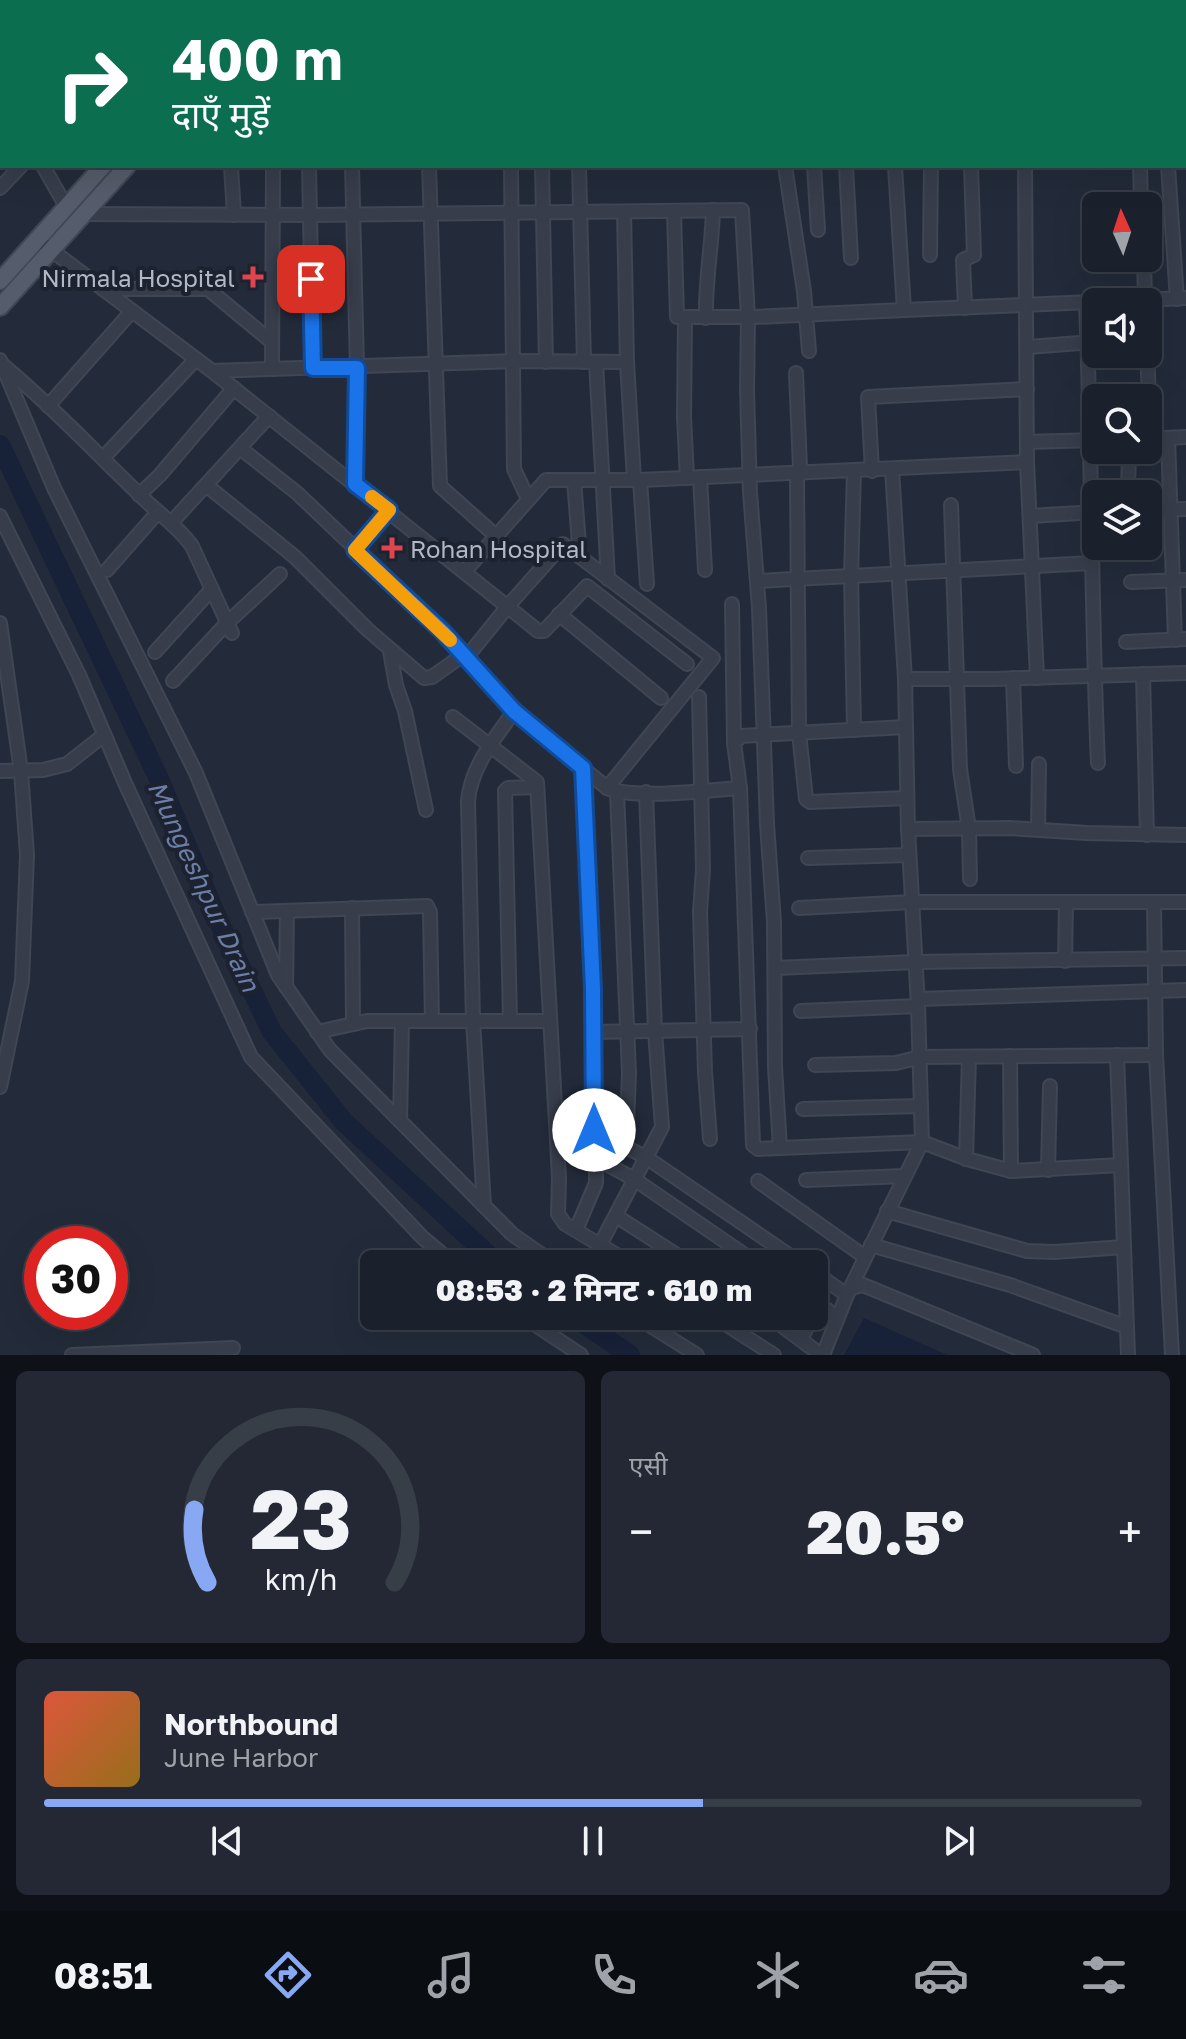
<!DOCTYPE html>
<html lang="hi">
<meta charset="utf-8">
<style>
:root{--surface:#1a202c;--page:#232834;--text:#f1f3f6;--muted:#9fa3a9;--line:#383e48;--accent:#89a8f4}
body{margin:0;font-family:"Golos Text","Noto Sans Devanagari",sans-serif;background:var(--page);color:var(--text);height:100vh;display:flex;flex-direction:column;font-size:30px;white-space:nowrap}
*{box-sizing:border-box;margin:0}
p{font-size:26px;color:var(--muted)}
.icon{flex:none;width:44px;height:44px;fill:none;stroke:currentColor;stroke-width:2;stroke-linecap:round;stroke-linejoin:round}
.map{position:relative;height:1355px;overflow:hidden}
.panel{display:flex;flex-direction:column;gap:16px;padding:16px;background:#0e1218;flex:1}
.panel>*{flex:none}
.guide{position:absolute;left:0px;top:0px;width:1186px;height:168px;box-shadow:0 8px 32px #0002,0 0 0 2px var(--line);background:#0b6e4f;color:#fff;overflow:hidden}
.needle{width:52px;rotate:357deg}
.fabs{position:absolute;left:1082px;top:192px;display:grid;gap:16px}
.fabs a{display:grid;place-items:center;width:80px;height:80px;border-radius:12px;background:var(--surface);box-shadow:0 8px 32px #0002,0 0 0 2px var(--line);font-size:40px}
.speed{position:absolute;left:24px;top:1226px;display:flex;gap:16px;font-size:40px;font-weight:700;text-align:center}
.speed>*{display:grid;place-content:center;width:104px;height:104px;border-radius:50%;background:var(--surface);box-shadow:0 8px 32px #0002,0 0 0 2px var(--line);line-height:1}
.speed .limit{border:12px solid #d22;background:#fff;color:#111}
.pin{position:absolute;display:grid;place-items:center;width:68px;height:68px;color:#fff;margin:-34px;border-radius:16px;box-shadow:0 4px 12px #0006}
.me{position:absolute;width:88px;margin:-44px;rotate:0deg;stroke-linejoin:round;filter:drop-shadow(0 0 6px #0008)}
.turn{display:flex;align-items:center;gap:28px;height:168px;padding:0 40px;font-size:36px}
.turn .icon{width:104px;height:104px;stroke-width:2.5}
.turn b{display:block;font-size:56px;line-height:68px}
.big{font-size:60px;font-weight:800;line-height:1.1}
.panel .card{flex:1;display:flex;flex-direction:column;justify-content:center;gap:12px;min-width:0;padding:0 28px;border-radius:12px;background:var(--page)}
.panel .dial{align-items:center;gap:0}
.dial svg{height:208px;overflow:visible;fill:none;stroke:var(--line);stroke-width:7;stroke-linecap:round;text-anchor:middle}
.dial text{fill:var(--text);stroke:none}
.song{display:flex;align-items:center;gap:24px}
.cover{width:96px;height:96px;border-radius:12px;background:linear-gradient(135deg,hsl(10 70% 55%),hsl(40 70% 35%))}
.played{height:8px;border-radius:4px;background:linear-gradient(90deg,var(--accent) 60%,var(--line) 60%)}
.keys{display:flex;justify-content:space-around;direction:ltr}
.heat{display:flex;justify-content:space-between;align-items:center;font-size:44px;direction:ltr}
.panel .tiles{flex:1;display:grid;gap:16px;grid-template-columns:1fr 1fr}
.card:last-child{grid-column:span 2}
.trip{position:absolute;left:360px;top:1250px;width:468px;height:80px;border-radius:12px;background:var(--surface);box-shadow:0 8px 32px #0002,0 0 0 2px var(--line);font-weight:800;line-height:80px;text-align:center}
.menu{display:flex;height:128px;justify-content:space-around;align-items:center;background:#0a0d12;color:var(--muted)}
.menu .icon{width:56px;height:56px}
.menu .active{color:var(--accent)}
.menu b{font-size:36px;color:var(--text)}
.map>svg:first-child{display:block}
.water{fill:#172138}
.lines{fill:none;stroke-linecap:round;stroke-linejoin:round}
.river{stroke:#172138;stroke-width:20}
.minor-casing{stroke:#404653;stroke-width:16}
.major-casing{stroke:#404653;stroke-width:20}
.minor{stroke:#373d4b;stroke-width:12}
.major{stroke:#555c6b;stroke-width:16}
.route-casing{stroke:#114b97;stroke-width:20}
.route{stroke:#1a73e8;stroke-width:14}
.slow{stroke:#f59e0b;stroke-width:14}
.health-dot{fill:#e0444e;stroke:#1c222f;stroke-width:3}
.labels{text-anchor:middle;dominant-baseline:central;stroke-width:8;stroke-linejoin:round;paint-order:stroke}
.poi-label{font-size:24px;fill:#b2b8c6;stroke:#1c222f;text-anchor:end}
.water-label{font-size:26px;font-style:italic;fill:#6c7ea5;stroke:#1c222f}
</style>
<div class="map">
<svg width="1186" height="1355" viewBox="0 0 1186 1355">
<rect width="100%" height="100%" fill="#232b3a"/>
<polygon class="water" points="864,1318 947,1355 844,1355"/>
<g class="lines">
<g class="river">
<polyline points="0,445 159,779 217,918 272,1032 344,1122 498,1264"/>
<polyline points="573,1316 630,1355"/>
</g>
<defs>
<g id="minor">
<polyline points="92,0 92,2"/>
<polyline points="424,0 424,2"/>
<polyline points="503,0 503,2"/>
<polyline points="557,0 557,2"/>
<polyline points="595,0 595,2"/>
<polyline points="669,0 669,2"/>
<polyline points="718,0 718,2"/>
<polyline points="781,0 781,2"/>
<polyline points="812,0 812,2"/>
<polyline points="888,0 888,2"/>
<polyline points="929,0 929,2"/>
<polyline points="964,0 964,2"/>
<polyline points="1024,0 1024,2"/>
<polyline points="1133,0 1133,2"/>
<polyline points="157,2 162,0"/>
<polyline points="846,2 846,0"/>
<polyline points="1161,2 1161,0"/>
<polyline points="0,31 2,31"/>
<polyline points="0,91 2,95"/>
<polyline points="0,108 2,107"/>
<polyline points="0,148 2,148"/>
<polyline points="43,166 67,208"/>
<polyline points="231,166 234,215"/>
<polyline points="309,166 313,368"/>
<polyline points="352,166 357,368 355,484"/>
<polyline points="429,166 440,486 496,536"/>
<polyline points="511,166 514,469 528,499"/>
<polyline points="542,166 546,362"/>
<polyline points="579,166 584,362"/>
<polyline points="785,166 804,291 809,351"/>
<polyline points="814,166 818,230"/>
<polyline points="846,166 851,258"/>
<polyline points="895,166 904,310 1186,298"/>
<polyline points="1025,166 1027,462 1037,678"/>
<polyline points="1140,166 1141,206"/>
<polyline points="1168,166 1177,299"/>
<polyline points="0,188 21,166"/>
<polyline points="674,211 677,317 754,317 904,310"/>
<polyline points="624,212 627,362"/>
<polyline points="86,214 311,215 742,210 748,317 747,390 750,492 759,608 767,824 774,922 775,1067 780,1148"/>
<polyline points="38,240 212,371 538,631 544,631 587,586 687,664"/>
<polyline points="930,255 931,166"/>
<polyline points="1144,258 1145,302"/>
<polyline points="103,289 208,289 272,342"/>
<path d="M1086,302C1092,456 1091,610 1098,763"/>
<polyline points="965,308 963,260 974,255 971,166"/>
<polyline points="685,318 684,417 687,478"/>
<path d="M706,318C705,282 712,247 713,210"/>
<polyline points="1028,347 1093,342"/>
<polyline points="1147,354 1151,438"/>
<polyline points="0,360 54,488 196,773 278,975 330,1050 512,1234 555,1264"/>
<polyline points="596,362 608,579"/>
<path d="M4,366C52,406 94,451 139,494C156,512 178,526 192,546L232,633"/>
<polyline points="272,369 273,166"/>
<polyline points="212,371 514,361 627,362 634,480"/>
<polyline points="796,373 800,468 797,481 799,733 806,799 810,802 907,798"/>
<polyline points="48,406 132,311"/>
<polyline points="1163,438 1186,437"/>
<polyline points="1168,438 1175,640"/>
<polyline points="1027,442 1096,440"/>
<path d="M240,448L297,493L442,631L514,711L607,788C636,800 707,790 740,788"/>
<polyline points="103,458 196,359"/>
<polyline points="854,471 851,576 854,730"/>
<polyline points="872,471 868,397 1027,389"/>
<polyline points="700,477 705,570"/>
<polyline points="574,480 580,557"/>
<polyline points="640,480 647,584"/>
<polyline points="206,485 295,557 368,630 424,678 432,677 463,655"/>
<polyline points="1128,494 1129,450"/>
<polyline points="139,495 160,475 234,388"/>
<polyline points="951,505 960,769 969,829 970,879"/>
<polyline points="1148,510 1186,509"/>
<polyline points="0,516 79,675 125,783 251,1057 423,1238 454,1264"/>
<polyline points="1030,516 1096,512"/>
<polyline points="171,523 269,416"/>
<polyline points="355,550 389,510"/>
<polyline points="1126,554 1126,546"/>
<polyline points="107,570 158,512"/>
<polyline points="465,571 546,480 640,480 1027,462"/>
<polyline points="757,581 1092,563"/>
<polyline points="1131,582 1186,580"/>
<polyline points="732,604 734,743"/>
<polyline points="559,614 661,698"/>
<polyline points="0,623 21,771 27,855 22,981 0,1087"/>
<polyline points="1126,642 1186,639"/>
<polyline points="390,651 396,685 405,711 426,810"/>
<polyline points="155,652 212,589"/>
<polyline points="466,658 508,606 563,544 713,658 607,788"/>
<polyline points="1143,674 1147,835"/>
<polyline points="1013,678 1016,766"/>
<polyline points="905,679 994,679 1186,673"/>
<polyline points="173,681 227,623 280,574"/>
<polyline points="699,697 703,869 700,912 705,1072 710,1139"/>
<polyline points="453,717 537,782 559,1178 558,1214 565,1224 632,1264"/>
<polyline points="906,727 741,736 734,743 740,788 753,1145 758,1149 922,1142 967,1159 1011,1171 1121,1165"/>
<polyline points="583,768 594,1032 594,1130 590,1155 634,1179 758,1264"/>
<polyline points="0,771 43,770 67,764 104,735"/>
<polyline points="617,792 629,1073 627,1125 618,1144"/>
<polyline points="908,829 1010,828 1087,833 1186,835"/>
<polyline points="1038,829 1039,764"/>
<polyline points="808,858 909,855"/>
<polyline points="1154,902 1156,1055 1172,1355"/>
<polyline points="352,908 353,1024"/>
<polyline points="799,908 912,902 1186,902"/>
<polyline points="252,912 427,906 430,912 432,1021"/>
<polyline points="1065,961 1066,903"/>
<polyline points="775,968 916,962 1186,958"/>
<polyline points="286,987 287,911"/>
<polyline points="918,999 1186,990"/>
<polyline points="801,1011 918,1006"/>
<polyline points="510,1020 505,791 508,788 537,787"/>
<polyline points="317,1032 367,1021 550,1021"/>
<polyline points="594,1032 750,1029"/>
<polyline points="1117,1055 1128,1355"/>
<polyline points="1010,1056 1011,1171"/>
<polyline points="815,1065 896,1063 920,1057 1156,1055"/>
<polyline points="803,1109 921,1106"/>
<polyline points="400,1121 402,1022"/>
<polyline points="594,1130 647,1158 802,1264"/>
<polyline points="966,1159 969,1057"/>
<polyline points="1048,1170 1050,1086"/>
<polyline points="806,1180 905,1176"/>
<polyline points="758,1181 865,1257"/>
<path d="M484,1206L473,1020L468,801C471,766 495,739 514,711"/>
<polyline points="887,1211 1027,1251 1054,1252 1124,1247"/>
<polyline points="616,1216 691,1264"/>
<polyline points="576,1230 596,1183 596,1159"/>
<polyline points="871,1245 1010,1285 1127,1327"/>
<polyline points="590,1264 662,1127 655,1031 646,792"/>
<polyline points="814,1272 847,1295"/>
<polyline points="851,1288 863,1285 1033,1355"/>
<polyline points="814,1299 837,1318"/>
<polyline points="522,1316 581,1355"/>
<polyline points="635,1316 697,1355"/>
<polyline points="713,1316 774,1355"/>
<polyline points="769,1316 821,1355"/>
<polyline points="801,1339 813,1316"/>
<polyline points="72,1355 233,1348"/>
<polyline points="823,1355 847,1295 922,1142 918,1006 908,829 905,679 892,469"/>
</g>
<g id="major">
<polyline points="244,2 246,0"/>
<polyline points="270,2 271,0"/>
<polyline points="0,281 103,166"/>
<polyline points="0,307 127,166"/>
</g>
</defs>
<use href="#minor" class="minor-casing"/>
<use href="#major" class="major-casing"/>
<use href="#minor" class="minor"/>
<use href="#major" class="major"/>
</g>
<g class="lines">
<defs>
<polyline id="route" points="311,279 313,368 357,368 355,484 389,510 355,550 442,631 514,711 583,768 593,989 594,1130"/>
</defs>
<use href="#route" class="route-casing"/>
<use href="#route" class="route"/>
<polyline class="slow" points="372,497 389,510 355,550 450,640"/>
</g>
<g class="health-dot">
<path d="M249 265h8v8h8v8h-8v8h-8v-8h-8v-8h8z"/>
<path d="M388 536h8v8h8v8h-8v8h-8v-8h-8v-8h8z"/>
</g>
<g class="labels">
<g class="poi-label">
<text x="235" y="277">Nirmala Hospital</text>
<text x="410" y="548" text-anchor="start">Rohan Hospital</text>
</g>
<g class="water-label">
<text transform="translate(204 886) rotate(65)">Mungeshpur Drain</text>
</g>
</g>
</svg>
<div class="fabs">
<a><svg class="needle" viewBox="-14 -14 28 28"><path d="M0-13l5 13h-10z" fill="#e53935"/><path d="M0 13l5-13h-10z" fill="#9fa3a9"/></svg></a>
<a><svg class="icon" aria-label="sound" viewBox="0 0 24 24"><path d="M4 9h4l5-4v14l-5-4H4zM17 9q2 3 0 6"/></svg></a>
<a><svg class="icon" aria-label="search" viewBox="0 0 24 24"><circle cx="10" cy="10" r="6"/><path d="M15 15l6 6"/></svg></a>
<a><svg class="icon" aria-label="layers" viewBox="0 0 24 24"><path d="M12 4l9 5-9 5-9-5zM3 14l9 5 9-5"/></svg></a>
</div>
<div class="speed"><div class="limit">30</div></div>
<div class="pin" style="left:311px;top:279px;background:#d93025"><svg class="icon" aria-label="arrive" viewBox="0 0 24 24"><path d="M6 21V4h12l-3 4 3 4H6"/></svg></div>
<svg class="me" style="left:594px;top:1130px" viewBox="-20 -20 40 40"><circle r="19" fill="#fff"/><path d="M0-13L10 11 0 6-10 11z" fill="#1a73e8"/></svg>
<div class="trip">08:53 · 2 मिनट · 610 m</div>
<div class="guide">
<div class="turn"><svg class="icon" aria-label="right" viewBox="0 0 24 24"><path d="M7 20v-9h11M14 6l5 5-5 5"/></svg><div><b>400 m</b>दाएँ मुड़ें</div></div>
</div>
</div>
<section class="panel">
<div class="tiles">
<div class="card dial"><svg viewBox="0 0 100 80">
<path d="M14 69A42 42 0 1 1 86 69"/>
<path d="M14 69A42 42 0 0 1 9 41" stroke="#89a8f4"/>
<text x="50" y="56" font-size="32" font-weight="700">23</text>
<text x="50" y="72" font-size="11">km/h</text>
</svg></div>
<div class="card"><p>एसी</p>
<div class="heat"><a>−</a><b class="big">20.5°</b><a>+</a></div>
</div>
<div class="card">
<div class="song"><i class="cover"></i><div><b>Northbound</b><p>June Harbor</p></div></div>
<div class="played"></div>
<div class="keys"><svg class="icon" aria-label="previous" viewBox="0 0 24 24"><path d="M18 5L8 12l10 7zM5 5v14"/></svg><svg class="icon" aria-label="pause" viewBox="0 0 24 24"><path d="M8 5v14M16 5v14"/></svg><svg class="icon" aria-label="next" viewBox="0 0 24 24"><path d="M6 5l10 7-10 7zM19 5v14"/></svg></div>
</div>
</div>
</section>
<nav class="menu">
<b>08:51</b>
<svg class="icon active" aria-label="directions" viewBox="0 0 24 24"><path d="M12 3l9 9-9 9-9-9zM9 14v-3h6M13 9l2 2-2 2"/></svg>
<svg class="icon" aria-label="music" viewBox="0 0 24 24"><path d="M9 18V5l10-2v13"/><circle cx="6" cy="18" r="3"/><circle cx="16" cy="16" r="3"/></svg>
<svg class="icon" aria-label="phone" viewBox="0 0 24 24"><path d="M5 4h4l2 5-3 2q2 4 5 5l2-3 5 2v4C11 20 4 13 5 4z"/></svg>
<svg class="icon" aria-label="climate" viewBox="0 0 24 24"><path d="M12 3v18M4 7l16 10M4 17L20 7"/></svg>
<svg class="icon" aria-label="car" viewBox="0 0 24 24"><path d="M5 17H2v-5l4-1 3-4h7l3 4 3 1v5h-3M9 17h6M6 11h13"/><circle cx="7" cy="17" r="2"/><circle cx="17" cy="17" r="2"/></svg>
<svg class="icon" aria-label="filters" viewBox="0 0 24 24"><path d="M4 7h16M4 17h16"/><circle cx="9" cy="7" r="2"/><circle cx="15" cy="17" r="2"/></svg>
</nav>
